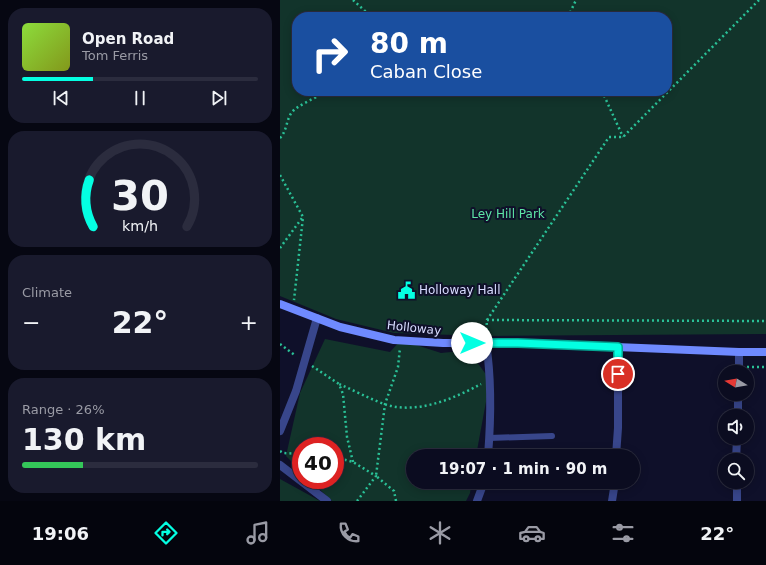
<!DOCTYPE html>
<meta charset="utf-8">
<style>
:root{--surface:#0b0c20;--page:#191a2d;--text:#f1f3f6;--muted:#9a9ba5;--line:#2b2c3e;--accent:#04ffe2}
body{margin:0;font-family:"DejaVu Sans",sans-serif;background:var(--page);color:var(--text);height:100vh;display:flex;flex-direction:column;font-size:15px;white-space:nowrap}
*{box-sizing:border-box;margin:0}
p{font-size:13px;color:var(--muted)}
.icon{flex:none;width:22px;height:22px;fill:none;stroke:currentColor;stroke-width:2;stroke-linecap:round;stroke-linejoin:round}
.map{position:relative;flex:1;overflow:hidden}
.drawer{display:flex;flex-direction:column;gap:8px;padding:8px;background:#060712;width:280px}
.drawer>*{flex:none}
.hud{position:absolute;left:12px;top:12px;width:380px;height:84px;border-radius:16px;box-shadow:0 2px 10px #0003,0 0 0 1px var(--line);background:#1a4fa0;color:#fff;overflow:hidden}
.needle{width:26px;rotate:281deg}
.buttons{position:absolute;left:438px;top:365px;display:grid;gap:8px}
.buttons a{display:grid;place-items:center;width:36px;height:36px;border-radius:50%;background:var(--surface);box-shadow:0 2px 10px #0003,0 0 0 1px var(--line);font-size:20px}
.speed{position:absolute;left:12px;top:437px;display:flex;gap:8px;font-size:20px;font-weight:700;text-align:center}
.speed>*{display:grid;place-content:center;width:52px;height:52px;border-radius:50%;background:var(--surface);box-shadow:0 2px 10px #0003,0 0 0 1px var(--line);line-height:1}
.speed .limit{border:6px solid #d22;background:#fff;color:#111}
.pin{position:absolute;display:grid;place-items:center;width:34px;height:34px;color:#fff;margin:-17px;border:2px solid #fff;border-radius:50%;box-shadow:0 1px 4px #0007}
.me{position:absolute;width:44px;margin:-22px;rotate:90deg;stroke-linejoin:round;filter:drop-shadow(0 0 3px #0008)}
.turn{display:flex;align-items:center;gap:14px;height:84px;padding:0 12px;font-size:18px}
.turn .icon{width:52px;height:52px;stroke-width:2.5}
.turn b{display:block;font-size:28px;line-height:34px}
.big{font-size:30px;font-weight:700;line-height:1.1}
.drawer .card{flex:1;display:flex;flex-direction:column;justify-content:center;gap:6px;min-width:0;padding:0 14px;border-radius:16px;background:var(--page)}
.drawer .dial{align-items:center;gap:0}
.dial svg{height:104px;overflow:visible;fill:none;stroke:var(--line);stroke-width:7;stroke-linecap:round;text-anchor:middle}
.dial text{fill:var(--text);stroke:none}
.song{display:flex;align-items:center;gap:12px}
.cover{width:48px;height:48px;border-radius:6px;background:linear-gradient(135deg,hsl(90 70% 55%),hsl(70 70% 35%))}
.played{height:4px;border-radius:2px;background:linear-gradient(90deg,var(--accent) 30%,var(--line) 30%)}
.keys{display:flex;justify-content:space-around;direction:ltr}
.heat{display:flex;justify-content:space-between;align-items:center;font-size:22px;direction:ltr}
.charge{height:6px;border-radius:3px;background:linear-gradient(90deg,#34c759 26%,var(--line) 0)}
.trip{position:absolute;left:126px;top:449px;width:234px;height:40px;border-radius:20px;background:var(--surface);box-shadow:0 2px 10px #0003,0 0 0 1px var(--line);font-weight:700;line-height:40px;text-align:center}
.dock{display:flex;height:64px;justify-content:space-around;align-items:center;background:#04050d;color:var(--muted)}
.dock .icon{width:28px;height:28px}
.dock .active{color:var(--accent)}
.dock b{font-size:18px;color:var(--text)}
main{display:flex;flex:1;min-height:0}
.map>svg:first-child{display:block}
.green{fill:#12342b;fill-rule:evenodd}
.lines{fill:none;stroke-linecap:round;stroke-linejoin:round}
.path{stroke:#2ac197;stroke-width:2.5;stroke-dasharray:2 3;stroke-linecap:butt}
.lane{stroke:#38468b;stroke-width:6}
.street{stroke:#38468b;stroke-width:8}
.secondary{stroke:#6f8aff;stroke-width:8}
.route-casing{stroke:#03a693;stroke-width:10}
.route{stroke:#04ffe2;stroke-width:7}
.labels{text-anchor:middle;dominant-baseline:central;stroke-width:4;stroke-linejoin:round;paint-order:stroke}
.park-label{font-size:12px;fill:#5de6a6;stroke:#0f102a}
.poi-label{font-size:12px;fill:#d8dcff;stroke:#0f102a;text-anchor:start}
.street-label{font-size:12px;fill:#d8dcff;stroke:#0f102a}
</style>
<main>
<section class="drawer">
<div class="card">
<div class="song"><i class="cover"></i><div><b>Open Road</b><p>Tom Ferris</p></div></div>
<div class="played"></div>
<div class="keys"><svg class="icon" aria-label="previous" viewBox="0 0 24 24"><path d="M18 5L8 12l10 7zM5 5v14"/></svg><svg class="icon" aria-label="pause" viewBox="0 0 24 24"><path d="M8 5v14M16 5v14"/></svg><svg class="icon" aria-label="next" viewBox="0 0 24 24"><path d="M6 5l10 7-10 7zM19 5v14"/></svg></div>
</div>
<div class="card dial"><svg viewBox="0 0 100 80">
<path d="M14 69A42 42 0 1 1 86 69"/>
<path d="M14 69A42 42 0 0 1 11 33" stroke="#04ffe2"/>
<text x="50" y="56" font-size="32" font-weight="700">30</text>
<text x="50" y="72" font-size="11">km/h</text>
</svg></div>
<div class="card"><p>Climate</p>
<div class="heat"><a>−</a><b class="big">22°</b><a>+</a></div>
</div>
<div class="card"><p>Range · 26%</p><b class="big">130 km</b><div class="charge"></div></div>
</section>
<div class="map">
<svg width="486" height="501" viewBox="0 0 486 501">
<rect width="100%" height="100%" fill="#0f102a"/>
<g class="green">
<path d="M0,0H486V334L204,336L114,333L56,319L0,296ZM17,17H387V91H17Z"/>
<polygon points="45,339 110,352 121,340 161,353 181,351 194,358 210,380 196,456 133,456 133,482 192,482 190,493 186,501 52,501 30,480 55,480 55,446 21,446 21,471 6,456 20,393"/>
<polygon points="0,479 40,501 0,501"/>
</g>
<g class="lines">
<g class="path">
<polyline points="73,0 85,11 86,17"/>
<polyline points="288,17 296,0"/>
<polyline points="322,91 343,137"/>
<path d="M0,138C7,131 6,120 12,112C17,106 33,99 40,95L43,91"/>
<polyline points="0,175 23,217 14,300"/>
<polyline points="0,248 22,218"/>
<polyline points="207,320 486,321"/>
<polyline points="206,335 207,320 329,137 343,137 479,0"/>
<polyline points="0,344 16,356"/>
<polyline points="32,366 59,384"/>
<polyline points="467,367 486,367"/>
<polyline points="0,451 3,453 21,454"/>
<polyline points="55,457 73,462 96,476 77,501"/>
<path d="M73,462L67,437L63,394L59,384C73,390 88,398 104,404C136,415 173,399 201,384"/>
<polyline points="116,501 114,491 96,476 105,404 118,367 120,348"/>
</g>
<polyline class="lane" points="209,438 272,436"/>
<g class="street">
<path d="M206,343C212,381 211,418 208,456"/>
<polyline points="459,372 459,352"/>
<polyline points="458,416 458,394"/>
<polyline points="0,431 16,391 37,318"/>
<polyline points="336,456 338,428 338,347"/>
<polyline points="456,460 457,438"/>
<polyline points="0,465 47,501"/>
<polyline points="457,482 457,501"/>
<polyline points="197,501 204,482"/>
<polyline points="332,501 335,482"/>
</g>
<polyline class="secondary" points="0,304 60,327 114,340 163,343 238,343 459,352 486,352"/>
</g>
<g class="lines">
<defs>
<polyline id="route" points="192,343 238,343 338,347 338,374"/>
</defs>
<use href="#route" class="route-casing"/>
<use href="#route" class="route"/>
</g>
<defs>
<symbol id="civic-bare" viewBox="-9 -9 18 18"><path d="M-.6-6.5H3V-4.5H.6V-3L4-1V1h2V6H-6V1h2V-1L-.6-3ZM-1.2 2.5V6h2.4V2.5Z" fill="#04ffe2" stroke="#0f102a" stroke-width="2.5" paint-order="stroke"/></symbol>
</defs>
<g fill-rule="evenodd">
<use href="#civic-bare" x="114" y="278" width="25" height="25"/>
</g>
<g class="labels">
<g class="park-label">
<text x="228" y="214">Ley Hill Park</text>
</g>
<g class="poi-label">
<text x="139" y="290">Holloway Hall</text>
</g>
<g class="street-label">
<text transform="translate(134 328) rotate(6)">Holloway</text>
</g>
</g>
</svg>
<div class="buttons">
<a><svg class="needle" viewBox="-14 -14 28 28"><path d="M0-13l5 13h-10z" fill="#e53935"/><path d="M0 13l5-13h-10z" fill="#9a9ba5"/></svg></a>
<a><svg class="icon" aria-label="sound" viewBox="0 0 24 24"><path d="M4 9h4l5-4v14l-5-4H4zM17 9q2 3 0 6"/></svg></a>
<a><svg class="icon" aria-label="search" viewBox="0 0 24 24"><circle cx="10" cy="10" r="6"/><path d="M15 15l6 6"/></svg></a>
</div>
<div class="speed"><div class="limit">40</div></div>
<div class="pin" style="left:338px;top:374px;background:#d93025"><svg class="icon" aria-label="arrive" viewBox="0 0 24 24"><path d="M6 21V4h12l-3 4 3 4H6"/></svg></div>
<svg class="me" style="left:192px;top:343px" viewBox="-20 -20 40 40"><circle r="19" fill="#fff"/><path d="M0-13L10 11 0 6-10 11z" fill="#04ffe2"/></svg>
<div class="trip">19:07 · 1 min · 90 m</div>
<div class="hud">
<div class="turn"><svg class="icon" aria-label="right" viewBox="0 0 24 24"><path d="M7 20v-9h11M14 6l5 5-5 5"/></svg><div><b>80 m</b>Caban Close</div></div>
</div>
</div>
</main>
<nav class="dock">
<b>19:06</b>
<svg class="icon active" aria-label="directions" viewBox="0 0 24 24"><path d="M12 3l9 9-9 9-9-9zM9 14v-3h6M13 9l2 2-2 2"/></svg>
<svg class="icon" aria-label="music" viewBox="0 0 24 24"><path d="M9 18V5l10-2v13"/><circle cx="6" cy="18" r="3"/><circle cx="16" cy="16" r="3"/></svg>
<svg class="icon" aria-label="phone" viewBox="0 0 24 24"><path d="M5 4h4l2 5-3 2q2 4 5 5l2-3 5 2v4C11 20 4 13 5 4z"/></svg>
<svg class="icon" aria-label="climate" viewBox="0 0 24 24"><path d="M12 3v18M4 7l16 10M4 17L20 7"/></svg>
<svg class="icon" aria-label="car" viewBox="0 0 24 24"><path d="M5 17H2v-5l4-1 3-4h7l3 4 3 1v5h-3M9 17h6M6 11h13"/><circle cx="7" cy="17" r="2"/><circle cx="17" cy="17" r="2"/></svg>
<svg class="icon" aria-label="filters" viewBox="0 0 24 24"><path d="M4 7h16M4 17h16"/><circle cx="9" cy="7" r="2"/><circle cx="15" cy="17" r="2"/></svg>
<b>22°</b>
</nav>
